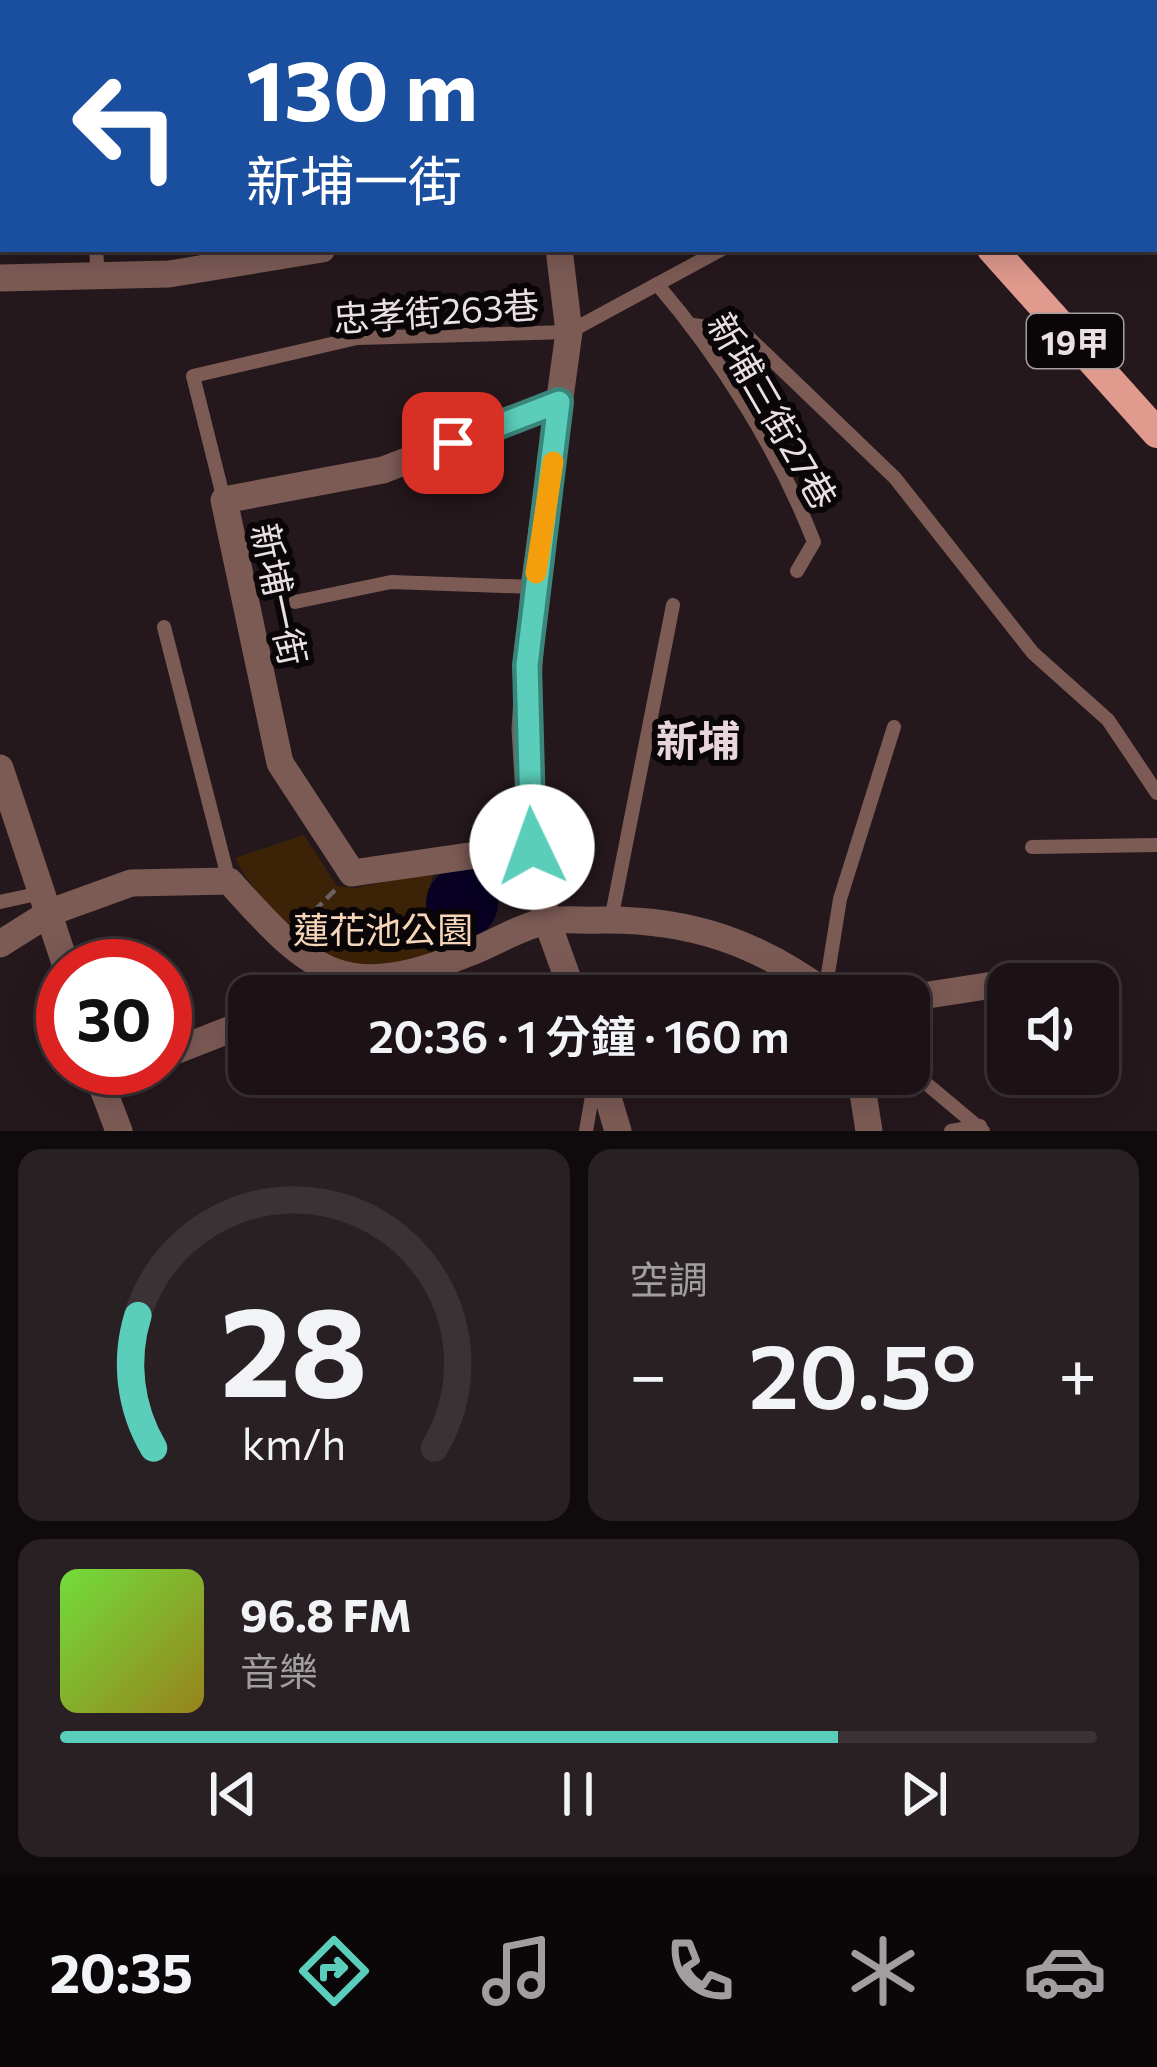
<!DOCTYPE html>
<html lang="zh-TW">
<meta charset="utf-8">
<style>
:root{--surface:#1c1216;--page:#292023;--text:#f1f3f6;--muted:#a09ea1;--line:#3a3235;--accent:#5bcebb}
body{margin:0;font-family:Commissioner,"Noto Sans TC",sans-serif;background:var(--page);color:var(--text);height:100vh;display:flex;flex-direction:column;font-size:45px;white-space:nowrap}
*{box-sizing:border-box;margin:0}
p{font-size:39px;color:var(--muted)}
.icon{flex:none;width:66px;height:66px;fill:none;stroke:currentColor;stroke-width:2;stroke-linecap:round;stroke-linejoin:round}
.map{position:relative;height:1131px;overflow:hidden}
.details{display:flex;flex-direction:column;gap:18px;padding:18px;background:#0f0a0c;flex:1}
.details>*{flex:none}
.top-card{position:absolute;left:0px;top:0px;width:1158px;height:252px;box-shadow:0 6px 30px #0003,0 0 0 3px var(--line);background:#1a4fa0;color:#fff;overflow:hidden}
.buttons{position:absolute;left:987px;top:963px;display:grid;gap:24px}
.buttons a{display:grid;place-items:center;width:132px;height:132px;border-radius:24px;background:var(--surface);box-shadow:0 6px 30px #0003,0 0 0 3px var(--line);font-size:60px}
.speed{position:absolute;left:36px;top:939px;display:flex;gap:24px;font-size:60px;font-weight:700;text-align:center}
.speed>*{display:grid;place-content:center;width:156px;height:156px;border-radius:50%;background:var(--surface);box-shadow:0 6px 30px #0003,0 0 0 3px var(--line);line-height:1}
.speed .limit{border:18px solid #d22;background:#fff;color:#111}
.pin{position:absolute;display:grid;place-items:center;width:102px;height:102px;color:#fff;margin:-51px;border-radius:24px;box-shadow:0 6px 18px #0006}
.me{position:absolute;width:132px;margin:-66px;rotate:357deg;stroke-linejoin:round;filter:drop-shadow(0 0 9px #0008)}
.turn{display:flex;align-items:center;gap:42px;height:252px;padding:0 48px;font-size:54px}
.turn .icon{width:156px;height:156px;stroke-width:2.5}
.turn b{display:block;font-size:84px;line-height:102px}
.big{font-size:90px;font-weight:600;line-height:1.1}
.details .card{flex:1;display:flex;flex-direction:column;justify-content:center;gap:18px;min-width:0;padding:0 42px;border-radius:24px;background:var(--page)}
.details .dial{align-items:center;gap:0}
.dial svg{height:312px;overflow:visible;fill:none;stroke:var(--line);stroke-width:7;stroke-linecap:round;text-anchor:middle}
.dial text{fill:var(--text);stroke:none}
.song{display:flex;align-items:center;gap:36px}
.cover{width:144px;height:144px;border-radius:18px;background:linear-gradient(135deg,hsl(100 70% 55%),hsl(50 70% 35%))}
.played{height:12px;border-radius:6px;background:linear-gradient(90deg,var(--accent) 75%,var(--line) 75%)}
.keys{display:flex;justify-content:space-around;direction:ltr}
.heat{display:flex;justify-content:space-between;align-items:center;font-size:66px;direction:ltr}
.details .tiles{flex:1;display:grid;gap:18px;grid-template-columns:1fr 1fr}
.card:last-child{grid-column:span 2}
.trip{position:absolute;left:228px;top:975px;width:702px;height:120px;border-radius:24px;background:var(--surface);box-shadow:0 6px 30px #0003,0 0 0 3px var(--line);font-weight:600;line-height:120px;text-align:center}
.dock{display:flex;height:192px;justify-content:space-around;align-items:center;background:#0b0709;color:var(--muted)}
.dock .icon{width:84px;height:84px}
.dock .active{color:var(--accent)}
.dock b{font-size:54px;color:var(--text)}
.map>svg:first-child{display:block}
.green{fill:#3c2307}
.water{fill:#070023}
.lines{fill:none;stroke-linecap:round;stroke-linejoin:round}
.path{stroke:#6a5f63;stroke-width:4.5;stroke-dasharray:12 6;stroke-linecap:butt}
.lane{stroke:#7d5b55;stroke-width:14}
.street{stroke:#7d5b55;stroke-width:27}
.primary{stroke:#e09a8e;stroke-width:30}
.route-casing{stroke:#3b867a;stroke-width:30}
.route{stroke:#5bcebb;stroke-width:21}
.slow{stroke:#f59e0b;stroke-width:21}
.labels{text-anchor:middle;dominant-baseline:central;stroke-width:12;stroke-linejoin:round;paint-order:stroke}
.shield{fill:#0a0507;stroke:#a69ea1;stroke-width:3}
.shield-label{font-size:33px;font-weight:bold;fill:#e9e0e3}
.street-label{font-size:36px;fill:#e9e0e3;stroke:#0a0507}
.park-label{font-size:36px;fill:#f6d6b9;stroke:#0a0507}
.quarter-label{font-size:42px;font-weight:bold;fill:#e9d6dc;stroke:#0a0507}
</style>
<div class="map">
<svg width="1157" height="1131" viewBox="0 0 1157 1131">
<rect width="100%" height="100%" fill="#25181d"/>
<path class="green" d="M304,835L337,886L355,888L434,872C426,899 418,925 454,939L455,954C425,966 373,973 341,965C304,956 251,890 235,858Z"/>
<circle class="water" cx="462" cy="903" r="36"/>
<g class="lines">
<polyline class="path" points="301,924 336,889"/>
<g class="lane">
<polyline points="252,0 253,3"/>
<polyline points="1155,129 1157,129"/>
<polyline points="96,249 98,277"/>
<path d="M657,284C721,359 778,450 814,542L797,571"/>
<polyline points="693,325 743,332 895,478 1033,653 1108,720 1157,793"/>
<polyline points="224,500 193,376 357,338 569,332 722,249"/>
<polyline points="295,602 391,582 534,587"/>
<polyline points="164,627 229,881"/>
<polyline points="1032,847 1157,845"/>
<polyline points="0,902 46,892"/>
<polyline points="611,920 673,605"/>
<polyline points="825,992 840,899 894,727"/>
<polyline points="909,1069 983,1131"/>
<polyline points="586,1131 595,1079"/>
<polyline points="951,1131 980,1126"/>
</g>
<g class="street">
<polyline points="464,0 465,3"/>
<polyline points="547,0 547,3"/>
<polyline points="1079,0 1081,3"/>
<polyline points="1155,87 1157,89"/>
<polyline points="559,249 569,332 534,587 525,729 532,847 547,921 574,996"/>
<polyline points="0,278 169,274 322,249"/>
<polyline points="0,768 66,966"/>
<polyline points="532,847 352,873 280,763 224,500 383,470 559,402"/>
<path d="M0,944L51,912L131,883L229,881C314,976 345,1004 471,952C495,943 521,926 547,921C564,918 584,921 602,920C691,919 759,943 830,996"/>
<polyline points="317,996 359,980"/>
<polyline points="909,998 1006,983"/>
<polyline points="165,1055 249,1022"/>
<polyline points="95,1068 119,1131"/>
<polyline points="601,1074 618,1131"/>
<polyline points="860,1074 869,1131"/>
<polyline points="99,1081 131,1068"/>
</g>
<g class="primary">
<polyline points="770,0 773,3"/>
<polyline points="992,249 1157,433"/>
</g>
</g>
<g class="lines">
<defs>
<polyline id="route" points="453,443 559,402 527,665 532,847"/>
</defs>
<use href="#route" class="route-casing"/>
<use href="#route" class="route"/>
<polyline class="slow" points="536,573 553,462"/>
</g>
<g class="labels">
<rect class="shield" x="1027" y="314" width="96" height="54" rx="9"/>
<g class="shield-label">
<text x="1075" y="341">19甲</text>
</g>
<g class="street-label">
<text transform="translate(436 310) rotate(-4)">忠孝街263巷</text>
<text transform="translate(774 410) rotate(60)">新埔三街27巷</text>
<text transform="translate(281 594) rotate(78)">新埔一街</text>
</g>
<g class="park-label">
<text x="383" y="928">蓮花池公園</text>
</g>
<g class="quarter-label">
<text x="698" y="739">新埔</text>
</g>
</g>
</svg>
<div class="buttons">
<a><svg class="icon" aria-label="sound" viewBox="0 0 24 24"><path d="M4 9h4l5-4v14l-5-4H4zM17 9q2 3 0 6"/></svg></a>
</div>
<div class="speed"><div class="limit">30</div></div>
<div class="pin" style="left:453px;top:443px;background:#d93025"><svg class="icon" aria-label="arrive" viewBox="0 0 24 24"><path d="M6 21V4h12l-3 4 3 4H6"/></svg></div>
<svg class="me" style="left:532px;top:847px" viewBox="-20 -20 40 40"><circle r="19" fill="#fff"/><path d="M0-13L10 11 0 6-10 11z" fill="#5bcebb"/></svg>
<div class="trip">20:36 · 1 分鐘 · 160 m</div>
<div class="top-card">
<div class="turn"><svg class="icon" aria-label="left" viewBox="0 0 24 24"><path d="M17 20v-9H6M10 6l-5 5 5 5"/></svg><div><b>130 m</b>新埔一街</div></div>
</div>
</div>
<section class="details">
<div class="tiles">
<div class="card dial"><svg viewBox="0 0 100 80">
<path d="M14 69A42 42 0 1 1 86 69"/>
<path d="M14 69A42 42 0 0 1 10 35" stroke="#5bcebb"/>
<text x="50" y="56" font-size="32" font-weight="700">28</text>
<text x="50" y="72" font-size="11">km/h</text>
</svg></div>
<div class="card"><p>空調</p>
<div class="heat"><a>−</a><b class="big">20.5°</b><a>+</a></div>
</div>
<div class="card">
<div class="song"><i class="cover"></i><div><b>96.8 FM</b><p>音樂</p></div></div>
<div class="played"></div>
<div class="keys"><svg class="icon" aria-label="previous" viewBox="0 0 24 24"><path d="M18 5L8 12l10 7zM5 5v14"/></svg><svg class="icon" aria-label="pause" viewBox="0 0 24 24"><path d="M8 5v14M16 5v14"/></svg><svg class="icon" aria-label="next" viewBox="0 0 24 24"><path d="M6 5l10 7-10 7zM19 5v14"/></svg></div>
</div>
</div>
</section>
<nav class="dock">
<b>20:35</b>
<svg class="icon active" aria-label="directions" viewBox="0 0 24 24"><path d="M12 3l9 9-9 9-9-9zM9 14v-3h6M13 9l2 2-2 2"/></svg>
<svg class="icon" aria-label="music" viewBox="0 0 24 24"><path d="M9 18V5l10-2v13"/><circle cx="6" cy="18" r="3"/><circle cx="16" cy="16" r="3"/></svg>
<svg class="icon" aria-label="phone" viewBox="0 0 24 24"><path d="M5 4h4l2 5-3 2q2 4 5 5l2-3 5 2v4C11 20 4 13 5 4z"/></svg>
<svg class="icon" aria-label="climate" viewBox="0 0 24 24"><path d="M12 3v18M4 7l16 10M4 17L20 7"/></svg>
<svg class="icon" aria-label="car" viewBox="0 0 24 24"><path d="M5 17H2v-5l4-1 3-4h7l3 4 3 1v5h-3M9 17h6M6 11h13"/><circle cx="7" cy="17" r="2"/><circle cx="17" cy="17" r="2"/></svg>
</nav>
